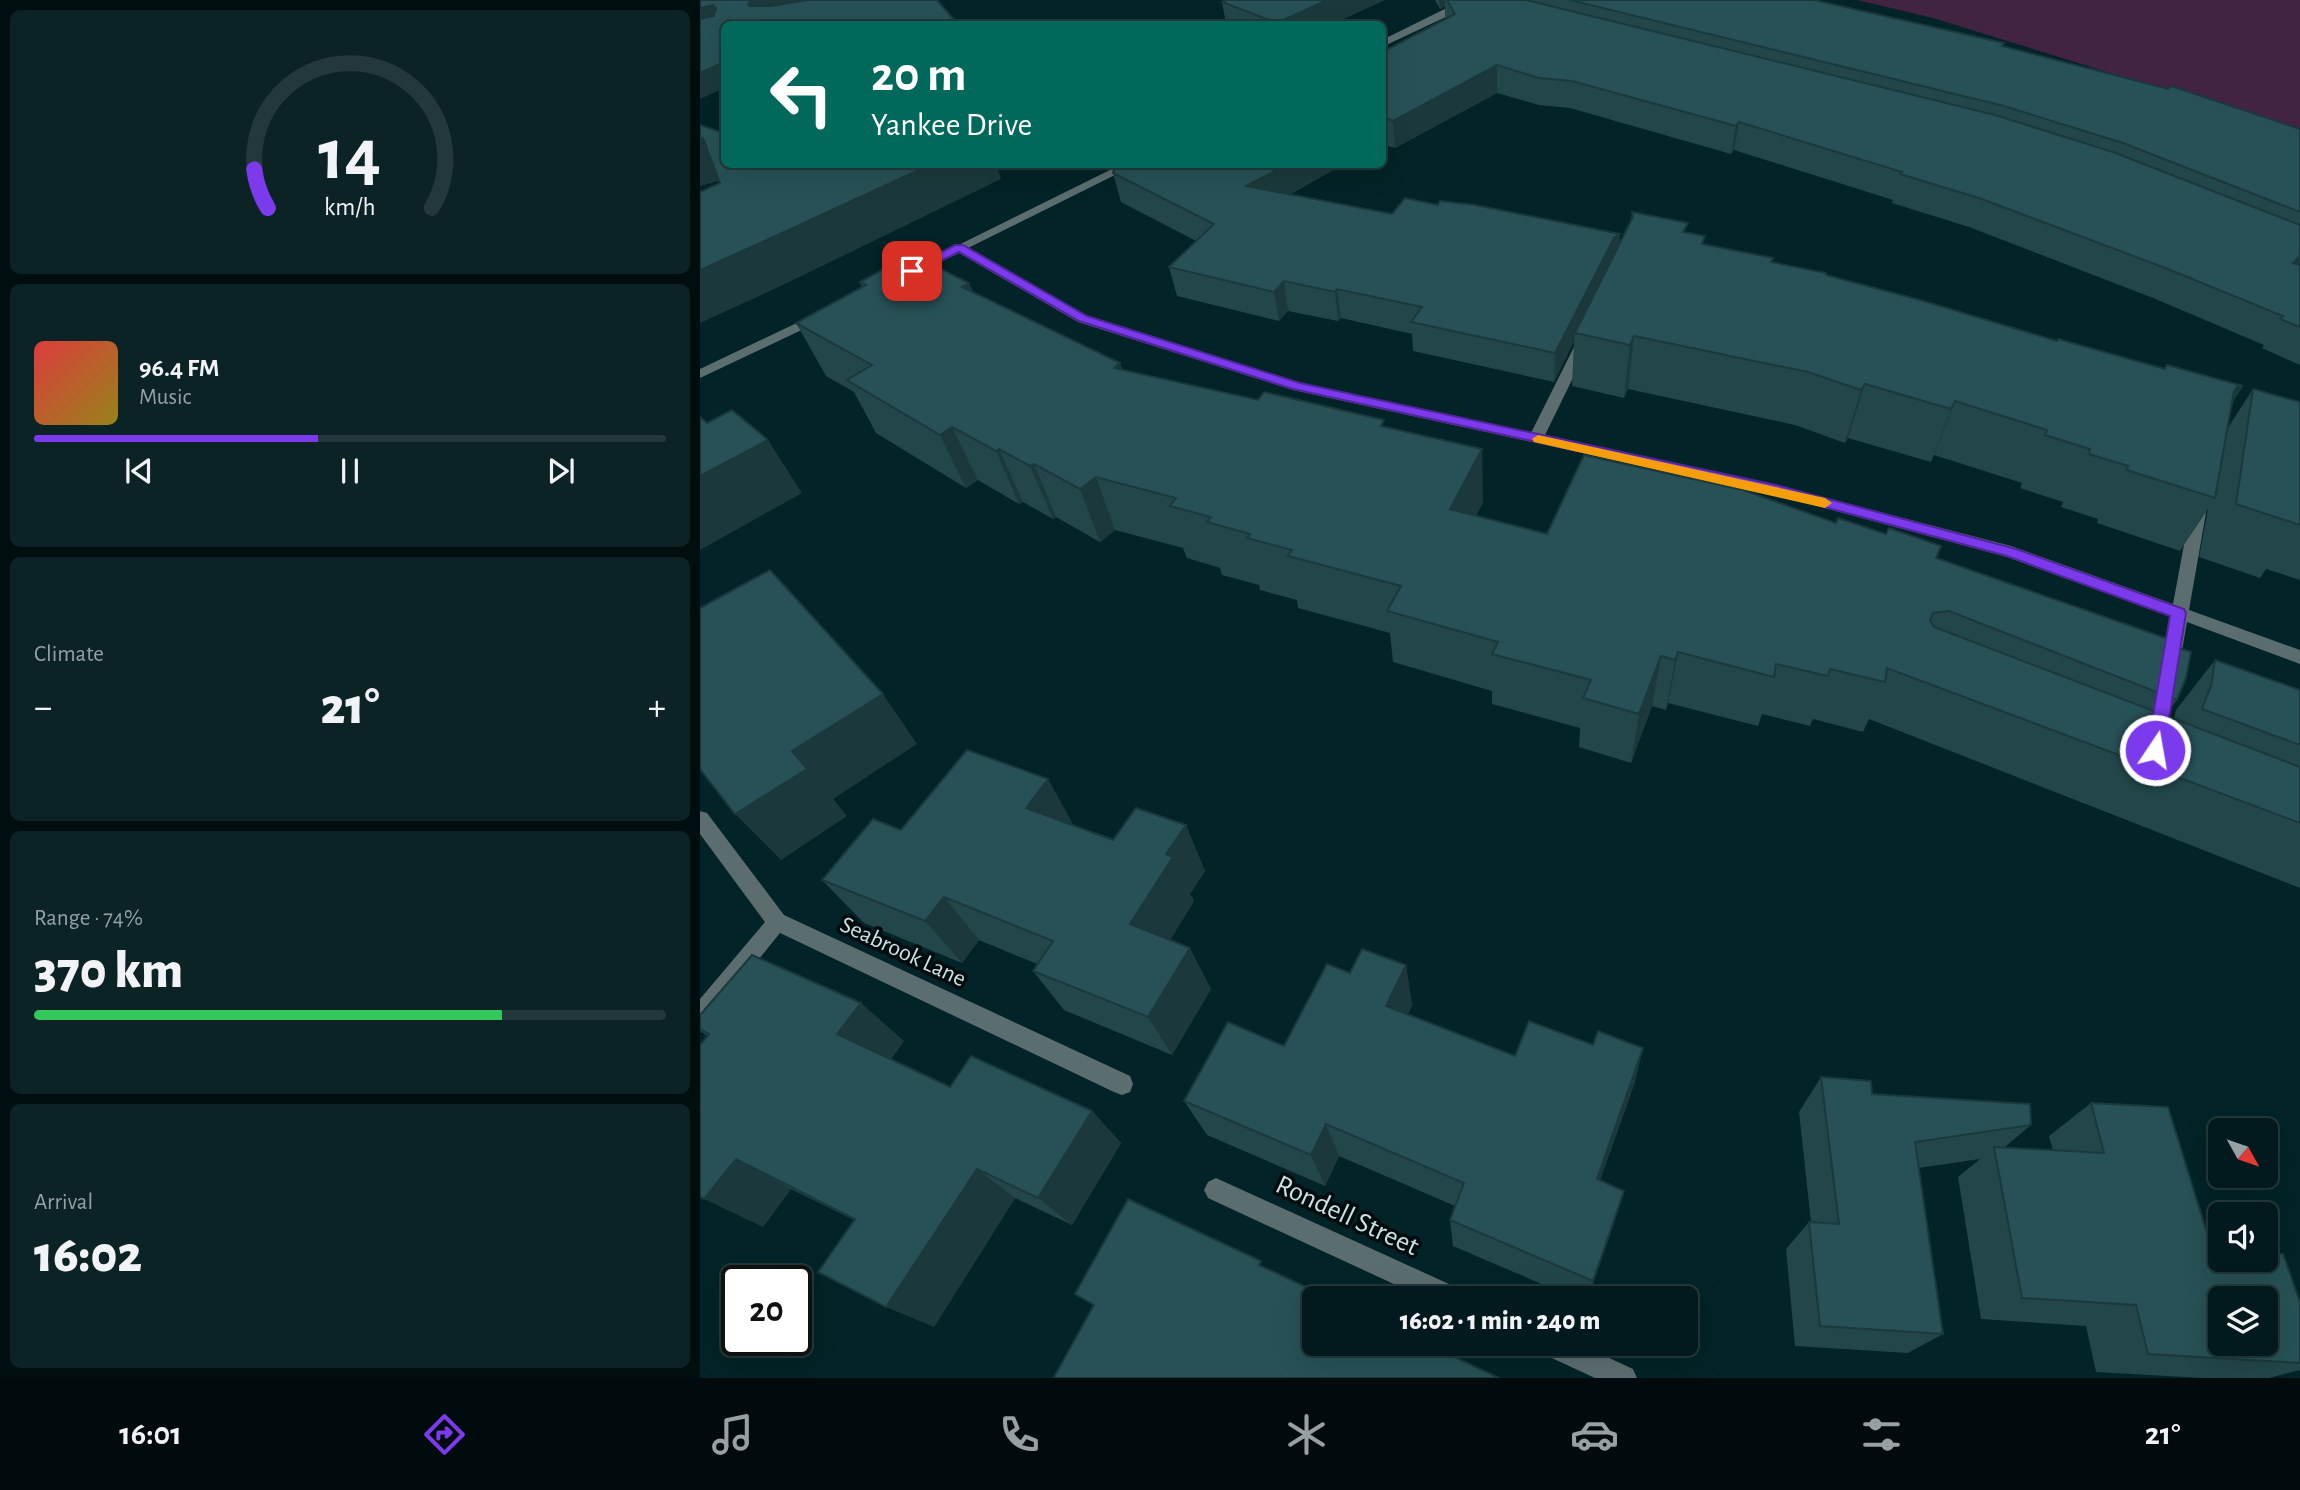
<!DOCTYPE html>
<meta charset="utf-8">
<style>
:root{--surface:#021a1d;--page:#0c2326;--text:#f1f3f6;--muted:#96a1a4;--line:#23383b;--accent:#7c3aed}
body{margin:0;font-family:"Alegreya Sans",sans-serif;background:var(--page);color:var(--text);height:100vh;display:flex;flex-direction:column;font-size:26px;white-space:nowrap}
*{box-sizing:border-box;margin:0}
p{font-size:23px;color:var(--muted)}
.icon{flex:none;width:38px;height:38px;fill:none;stroke:currentColor;stroke-width:2;stroke-linecap:round;stroke-linejoin:round}
.map{position:relative;flex:1;overflow:hidden}
.side{display:flex;flex-direction:column;gap:10px;padding:10px;background:#010e10;width:700px}
.side>*{flex:none}
.banner{position:absolute;left:21px;top:21px;width:665px;height:147px;border-radius:10px;box-shadow:0 7px 28px #0002,0 0 0 2px var(--line);background:#00695c;color:#fff;overflow:hidden}
.needle{width:46px;rotate:130deg}
.fabs{position:absolute;left:1508px;top:1118px;display:grid;gap:14px}
.fabs a{display:grid;place-items:center;width:70px;height:70px;border-radius:10px;background:var(--surface);box-shadow:0 7px 28px #0002,0 0 0 2px var(--line);font-size:35px}
.speed{position:absolute;left:21px;top:1265px;display:flex;gap:14px;font-size:35px;font-weight:700;text-align:center}
.speed>*{display:grid;place-content:center;width:91px;height:91px;border-radius:50%;background:var(--surface);box-shadow:0 7px 28px #0002,0 0 0 2px var(--line);line-height:1}
.speed .limit{border:4px solid #111;border-radius:10px;background:#fff;color:#111}
.pin{position:absolute;display:grid;place-items:center;width:60px;height:60px;color:#fff;margin:-30px;border-radius:14px;box-shadow:0 4px 10px #0006}
.me{position:absolute;width:77px;margin:-38px;rotate:12deg;stroke-linejoin:round;filter:drop-shadow(0 0 5px #0008)}
.turn{display:flex;align-items:center;gap:24px;height:147px;padding:0 35px;font-size:32px}
.turn .icon{width:91px;height:91px;stroke-width:2.5}
.turn b{display:block;font-size:49px;line-height:60px}
.big{font-size:52px;font-weight:800;line-height:1.1}
.side .card{flex:1;display:flex;flex-direction:column;justify-content:center;gap:10px;min-width:0;padding:0 24px;border-radius:10px;background:var(--page)}
.side .dial{align-items:center;gap:0}
.dial svg{height:182px;overflow:visible;fill:none;stroke:var(--line);stroke-width:7;stroke-linecap:round;text-anchor:middle}
.dial text{fill:var(--text);stroke:none}
.song{display:flex;align-items:center;gap:21px}
.cover{width:84px;height:84px;border-radius:10px;background:linear-gradient(135deg,hsl(0 70% 55%),hsl(50 70% 35%))}
.played{height:7px;border-radius:4px;background:linear-gradient(90deg,var(--accent) 45%,var(--line) 45%)}
.keys{display:flex;justify-content:space-around;direction:ltr}
.heat{display:flex;justify-content:space-between;align-items:center;font-size:38px;direction:ltr}
.charge{height:10px;border-radius:5px;background:linear-gradient(90deg,#34c759 74%,var(--line) 0)}
.trip{position:absolute;left:602px;top:1286px;width:396px;height:70px;border-radius:10px;background:var(--surface);box-shadow:0 7px 28px #0002,0 0 0 2px var(--line);font-weight:800;line-height:70px;text-align:center}
.tab-bar{display:flex;height:112px;justify-content:space-around;align-items:center;background:#010a0c;color:var(--muted)}
.tab-bar .icon{width:49px;height:49px}
.tab-bar .selected{color:var(--accent)}
.tab-bar b{font-size:32px;color:var(--text)}
main{display:flex;flex:1;min-height:0}
.map>svg:first-child{display:block}
.green{fill:#432342}
.lines{fill:none;stroke-linecap:round;stroke-linejoin:round}
.minor{fill:#5c6d70;fill-rule:evenodd}
.wall{fill:#22464a}
.shaded-wall{fill:#1b393c}
.building{fill:#275156;stroke:#1b393c;stroke-width:2;fill-rule:evenodd}
.route{fill:#7c3aed;stroke:#51269a;stroke-width:2}
.slow{fill:#f59e0b}
.labels{text-anchor:middle;dominant-baseline:central;stroke-width:7;stroke-linejoin:round;paint-order:stroke}
.street-label{font-size:24px;fill:#cbe1e4;stroke:#000b0d}
.near-street-label{font-size:28px;fill:#cbe1e4;stroke:#000b0d}
</style>
<main>
<section class="side">
<div class="card dial"><svg viewBox="0 0 100 80">
<path d="M14 69A42 42 0 1 1 86 69"/>
<path d="M14 69A42 42 0 0 1 8 52" stroke="#7c3aed"/>
<text x="50" y="56" font-size="32" font-weight="700">14</text>
<text x="50" y="72" font-size="11">km/h</text>
</svg></div>
<div class="card">
<div class="song"><i class="cover"></i><div><b>96.4 FM</b><p>Music</p></div></div>
<div class="played"></div>
<div class="keys"><svg class="icon" aria-label="previous" viewBox="0 0 24 24"><path d="M18 5L8 12l10 7zM5 5v14"/></svg><svg class="icon" aria-label="pause" viewBox="0 0 24 24"><path d="M8 5v14M16 5v14"/></svg><svg class="icon" aria-label="next" viewBox="0 0 24 24"><path d="M6 5l10 7-10 7zM19 5v14"/></svg></div>
</div>
<div class="card"><p>Climate</p>
<div class="heat"><a>−</a><b class="big">21°</b><a>+</a></div>
</div>
<div class="card"><p>Range · 74%</p><b class="big">370 km</b><div class="charge"></div></div>
<div class="card"><p>Arrival</p><b class="big">16:02</b></div>
</section>
<div class="map">
<svg width="1600" height="1378" viewBox="0 0 1600 1378">
<rect width="100%" height="100%" fill="#022327"/>
<polygon class="green" points="1157,0 1600,0 1600,132 1233,18"/>
<g class="lines">
<g class="minor">
<polygon points="763,0 773,0 767,7 682,47 682,40"/>
<polygon points="422,164 437,164 268,248 388,316 601,383 831,433 876,343 883,339 888,340 890,343 845,435 1076,485 1311,546 1473,604 1491,507 1499,502 1504,503 1507,507 1489,610 1600,650 1600,664 1487,622 1480,662 1477,667 1465,667 1462,662 1471,617 1307,557 1076,495 593,390 378,322 259,253 212,276 204,276 202,273"/>
<polygon points="120,312 127,316 125,319 0,378 0,369"/>
<polygon points="0,811 7,813 84,915 430,1076 433,1084 430,1092 422,1095 414,1092 80,933 8,1022 0,1025 0,999 65,922 0,834"/>
<polygon points="516,1178 760,1289 763,1298 724,1298 508,1198 504,1190 508,1182"/>
<polygon points="837,1344 879,1344 933,1369 937,1378 895,1378 841,1353"/>
</g>
</g>
<g class="wall">
<polygon points="735,0 1114,0 1304,43 1303,46 1600,129 1600,365 1562,348 1564,345 1453,298 1269,227 1192,203 1193,200 1034,150 1031,154 870,108 839,105 797,93 695,148 682,144 682,52 745,19 745,6 740,9"/>
<polygon points="522,2 633,24 526,24"/>
<polygon points="464,164 644,164 589,195 692,214 738,205 920,234 919,246 931,222 932,212 987,232 1004,245 1126,275 1357,341 1464,369 1467,365 1543,386 1532,403 1527,429 1553,389 1600,402 1600,580 1566,569 1560,578 1499,557 1508,509 1480,551 1397,523 1398,519 1361,507 1363,502 1320,488 1322,483 1234,455 1231,462 1148,438 1145,443 1095,425 928,389 924,398 872,386 874,341 854,382 713,351 712,334 641,318 638,321 588,311 579,321 477,296 469,267 496,241 421,202 413,173 455,169"/>
<polygon points="160,282 269,283 273,292 422,370 685,427 783,502 776,516 847,534 1236,558 1476,647 1477,700 1465,715 1474,719 1476,710 1515,660 1600,690 1600,888 1169,719 1163,732 1113,719 1110,726 1062,714 1058,726 968,703 966,710 952,706 931,763 879,747 880,728 792,704 792,691 693,662 690,633 598,608 597,600 560,590 559,585 522,575 520,568 487,558 483,548 415,530 400,542 356,517 353,519 323,502 319,504 278,480 266,488 176,433 154,392 126,376 96,323 162,287"/>
<polygon points="374,825 505,871 490,894 494,901 470,940 511,989 472,1055 364,1010 333,971 337,964 279,940 262,963 164,923 122,880 201,830"/>
<polygon points="706,965 712,1005 708,1014 815,1056 893,1045 943,1048 934,1085 900,1180 915,1220 888,1298 874,1298 753,1246 750,1220 755,1206 639,1156 625,1186 507,1135 484,1101 584,1046 650,973"/>
<polygon points="0,1015 204,1041 191,1059 250,1087 392,1111 421,1143 372,1225 315,1198 234,1327 154,1220 91,1189 63,1227 7,1036 0,1031"/>
<polygon points="1121,1077 1172,1094 1331,1125 1305,1147 1353,1150 1349,1136 1391,1103 1512,1249 1600,1302 1600,1370 1569,1378 1502,1378 1396,1372 1386,1326 1281,1319 1258,1177 1280,1159 1218,1168 1243,1334 1208,1353 1095,1346 1086,1249 1109,1222 1111,1222 1099,1112"/>
</g>
<g class="shaded-wall">
<polygon points="56,0 187,0 57,24 48,4 50,1"/>
<polygon points="627,0 685,0 633,24 578,24 577,23"/>
<polygon points="739,0 745,0 745,6 740,9"/>
<polygon points="13,5 23,25 0,31 0,8"/>
<polygon points="24,62 24,88 0,99 0,73"/>
<polygon points="797,65 797,93 695,148 693,121"/>
<polygon points="1039,122 1034,150 1031,154 1036,126"/>
<polygon points="3,138 26,179 0,186 0,139"/>
<polygon points="232,164 296,164 301,179 83,285 0,323 0,270"/>
<polygon points="588,164 644,164 552,215 546,186"/>
<polygon points="920,234 917,263 875,333 874,341 854,382 855,353 914,238"/>
<polygon points="1600,256 1600,267 1593,263"/>
<polygon points="584,281 588,311 579,321 574,292"/>
<polygon points="269,283 291,336 262,287"/>
<polygon points="637,289 641,318 638,321 635,292"/>
<polygon points="934,336 928,389 924,398 930,345"/>
<polygon points="420,363 437,416 414,368"/>
<polygon points="1165,384 1148,438 1145,443 1161,390"/>
<polygon points="1543,386 1510,439 1537,387"/>
<polygon points="1255,401 1234,455 1231,462 1251,409"/>
<polygon points="252,427 278,480 266,488 240,435"/>
<polygon points="68,440 102,493 0,550 0,476"/>
<polygon points="299,449 323,502 319,504 296,451"/>
<polygon points="782,449 783,502 752,562 750,509"/>
<polygon points="334,464 356,517 353,519 330,466"/>
<polygon points="396,477 415,530 400,542 380,489"/>
<polygon points="978,652 968,703 966,710 975,660"/>
<polygon points="961,656 952,706 931,763 939,714"/>
<polygon points="183,694 217,744 133,799 147,816 81,860 35,814 92,751"/>
<polygon points="348,779 374,826 326,808"/>
<polygon points="486,825 505,871 490,894 494,901 454,966 430,924 466,854"/>
<polygon points="244,897 279,940 262,963 225,921"/>
<polygon points="490,948 511,989 472,1055 448,1017"/>
<polygon points="706,965 712,1005 693,1044 686,1006"/>
<polygon points="161,1003 204,1041 182,1071 137,1034"/>
<polygon points="943,1048 934,1085 890,1208 897,1179"/>
<polygon points="392,1111 421,1143 372,1225 338,1198"/>
<polygon points="626,1124 639,1156 625,1186 611,1155"/>
<polygon points="36,1159 91,1189 63,1227 4,1199"/>
<polygon points="277,1169 315,1198 234,1327 186,1307"/>
</g>
<g class="building">
<polygon points="0,0 56,0 50,1 48,4 50,6 71,6 107,0 237,0 258,24 24,24 24,62 0,73 0,19 14,16 16,8 13,5 0,8"/>
<polygon points="526,0 627,0 577,23 522,2"/>
<polygon points="747,0 826,0 1295,115 1413,152 1600,225 1600,256 1593,263 1600,265 1600,327 1580,319 1583,316 1468,269 1279,198 1200,174 1202,172 1039,122 1036,126 872,81 839,78 797,65 693,121 682,116 682,52 755,14"/>
<polygon points="870,0 1114,0 1304,43 1302,46 1468,89 1471,86 1600,129 1600,212 1423,143 1304,106"/>
<polygon points="0,125 24,133 24,164 232,164 60,243 0,270 0,192 20,183 3,138 0,139"/>
<polygon points="416,164 431,164 455,169 464,164 588,164 546,186 692,214 705,198 738,205 740,201 775,205 920,234 914,238 855,353 711,322 722,307 637,289 635,292 584,281 574,292 469,267 514,224 413,173"/>
<polygon points="932,212 988,223 983,232 1005,236 1002,244 1073,258 1071,262 1126,273 1126,275 1220,300 1357,341 1358,339 1465,369 1467,365 1543,386 1537,387 1534,391 1515,498 1427,470 1428,466 1389,454 1390,449 1345,435 1347,430 1255,401 1251,409 1165,384 1161,390 1108,372 934,336 930,345 875,333 933,217"/>
<polygon points="211,254 269,283 262,287 420,363 414,368 558,400 564,392 684,420 681,426 782,449 750,509 847,534 884,455 1043,490 1136,523 1138,518 1186,534 1189,528 1241,546 1236,558 1477,642 1476,647 1491,652 1486,678 1477,700 1249,611 1233,613 1230,620 1234,627 1600,767 1600,823 1187,668 1185,682 1130,669 1128,676 1076,664 1074,677 978,652 975,660 961,656 939,714 883,698 891,680 792,654 798,642 687,611 701,586 588,556 592,550 547,538 550,534 507,522 511,517 470,506 476,498 396,477 380,489 334,464 330,466 299,449 296,451 252,427 240,435 147,380 172,365 96,323 166,285 160,282"/>
<polygon points="1553,389 1600,402 1600,525 1536,504"/>
<polygon points="32,410 68,440 0,476 0,417 7,423"/>
<polygon points="70,570 183,694 92,751 107,769 35,814 0,769 0,608"/>
<polygon points="1515,660 1600,690 1600,745 1502,709 1511,686"/>
<polygon points="267,750 348,779 326,808 413,840 436,808 486,825 466,854 473,857 430,924 490,948 448,1017 333,971 353,941 244,897 225,921 122,880 173,819 201,830"/>
<polygon points="662,949 706,965 686,1006 815,1056 829,1021 893,1045 898,1031 943,1048 897,1179 924,1191 893,1281 750,1220 764,1183 626,1124 611,1155 484,1101 528,1022 584,1046 627,964 650,973"/>
<polygon points="52,955 161,1003 137,1034 250,1087 271,1056 392,1111 338,1198 277,1169 186,1307 118,1272 155,1219 36,1159 4,1199 0,1197 0,1045 9,1034 0,1029 0,1015"/>
<polygon points="1121,1077 1171,1081 1172,1094 1330,1104 1331,1125 1215,1142 1243,1334 1120,1326 1109,1222 1139,1224"/>
<path d="M1391,1103L1468,1107L1512,1249L1521,1250V1260H1566V1253L1583,1254L1600,1302V1363L1448,1354L1436,1305L1322,1298L1294,1147L1404,1153ZM1521,1298H1566V1344H1521Z"/>
<polygon points="428,1199 561,1261 559,1265 630,1298 614,1298 614,1344 727,1344 799,1378 356,1378 354,1377 394,1305 375,1294"/>
</g>
<polygon class="route" points="255,245 263,245 387,316 600,383 1076,485 1316,549 1484,609 1486,613 1464,750 1461,755 1449,755 1447,750 1470,616 1307,556 1076,494 593,389 379,321 259,252 216,273 206,271"/>
<polygon class="slow" points="838,435 1125,498 1132,503 1125,508 834,442 832,439"/>
<g class="labels">
<g class="street-label">
<text transform="translate(203 952) rotate(25)">Seabrook Lane</text>
</g>
<g class="near-street-label">
<text transform="translate(647 1216) rotate(25)">Rondell Street</text>
</g>
</g>
</svg>
<div class="fabs">
<a><svg class="needle" viewBox="-14 -14 28 28"><path d="M0-13l5 13h-10z" fill="#e53935"/><path d="M0 13l5-13h-10z" fill="#96a1a4"/></svg></a>
<a><svg class="icon" aria-label="sound" viewBox="0 0 24 24"><path d="M4 9h4l5-4v14l-5-4H4zM17 9q2 3 0 6"/></svg></a>
<a><svg class="icon" aria-label="layers" viewBox="0 0 24 24"><path d="M12 4l9 5-9 5-9-5zM3 14l9 5 9-5"/></svg></a>
</div>
<div class="speed"><div class="limit">20</div></div>
<div class="pin" style="left:212px;top:271px;background:#d93025"><svg class="icon" aria-label="arrive" viewBox="0 0 24 24"><path d="M6 21V4h12l-3 4 3 4H6"/></svg></div>
<svg class="me" style="left:1455px;top:750px" viewBox="-20 -20 40 40"><circle r="17" fill="#7c3aed" stroke="#fff" stroke-width="3"/><path d="M0-11L8 9 0 5-8 9z" fill="#fff"/></svg>
<div class="trip">16:02 · 1 min · 240 m</div>
<div class="banner">
<div class="turn"><svg class="icon" aria-label="left" viewBox="0 0 24 24"><path d="M17 20v-9H6M10 6l-5 5 5 5"/></svg><div><b>20 m</b>Yankee Drive</div></div>
</div>
</div>
</main>
<nav class="tab-bar">
<b>16:01</b>
<svg class="icon selected" aria-label="directions" viewBox="0 0 24 24"><path d="M12 3l9 9-9 9-9-9zM9 14v-3h6M13 9l2 2-2 2"/></svg>
<svg class="icon" aria-label="music" viewBox="0 0 24 24"><path d="M9 18V5l10-2v13"/><circle cx="6" cy="18" r="3"/><circle cx="16" cy="16" r="3"/></svg>
<svg class="icon" aria-label="phone" viewBox="0 0 24 24"><path d="M5 4h4l2 5-3 2q2 4 5 5l2-3 5 2v4C11 20 4 13 5 4z"/></svg>
<svg class="icon" aria-label="climate" viewBox="0 0 24 24"><path d="M12 3v18M4 7l16 10M4 17L20 7"/></svg>
<svg class="icon" aria-label="car" viewBox="0 0 24 24"><path d="M5 17H2v-5l4-1 3-4h7l3 4 3 1v5h-3M9 17h6M6 11h13"/><circle cx="7" cy="17" r="2"/><circle cx="17" cy="17" r="2"/></svg>
<svg class="icon" aria-label="filters" viewBox="0 0 24 24"><path d="M4 7h16M4 17h16"/><circle cx="9" cy="7" r="2"/><circle cx="15" cy="17" r="2"/></svg>
<b>21°</b>
</nav>
